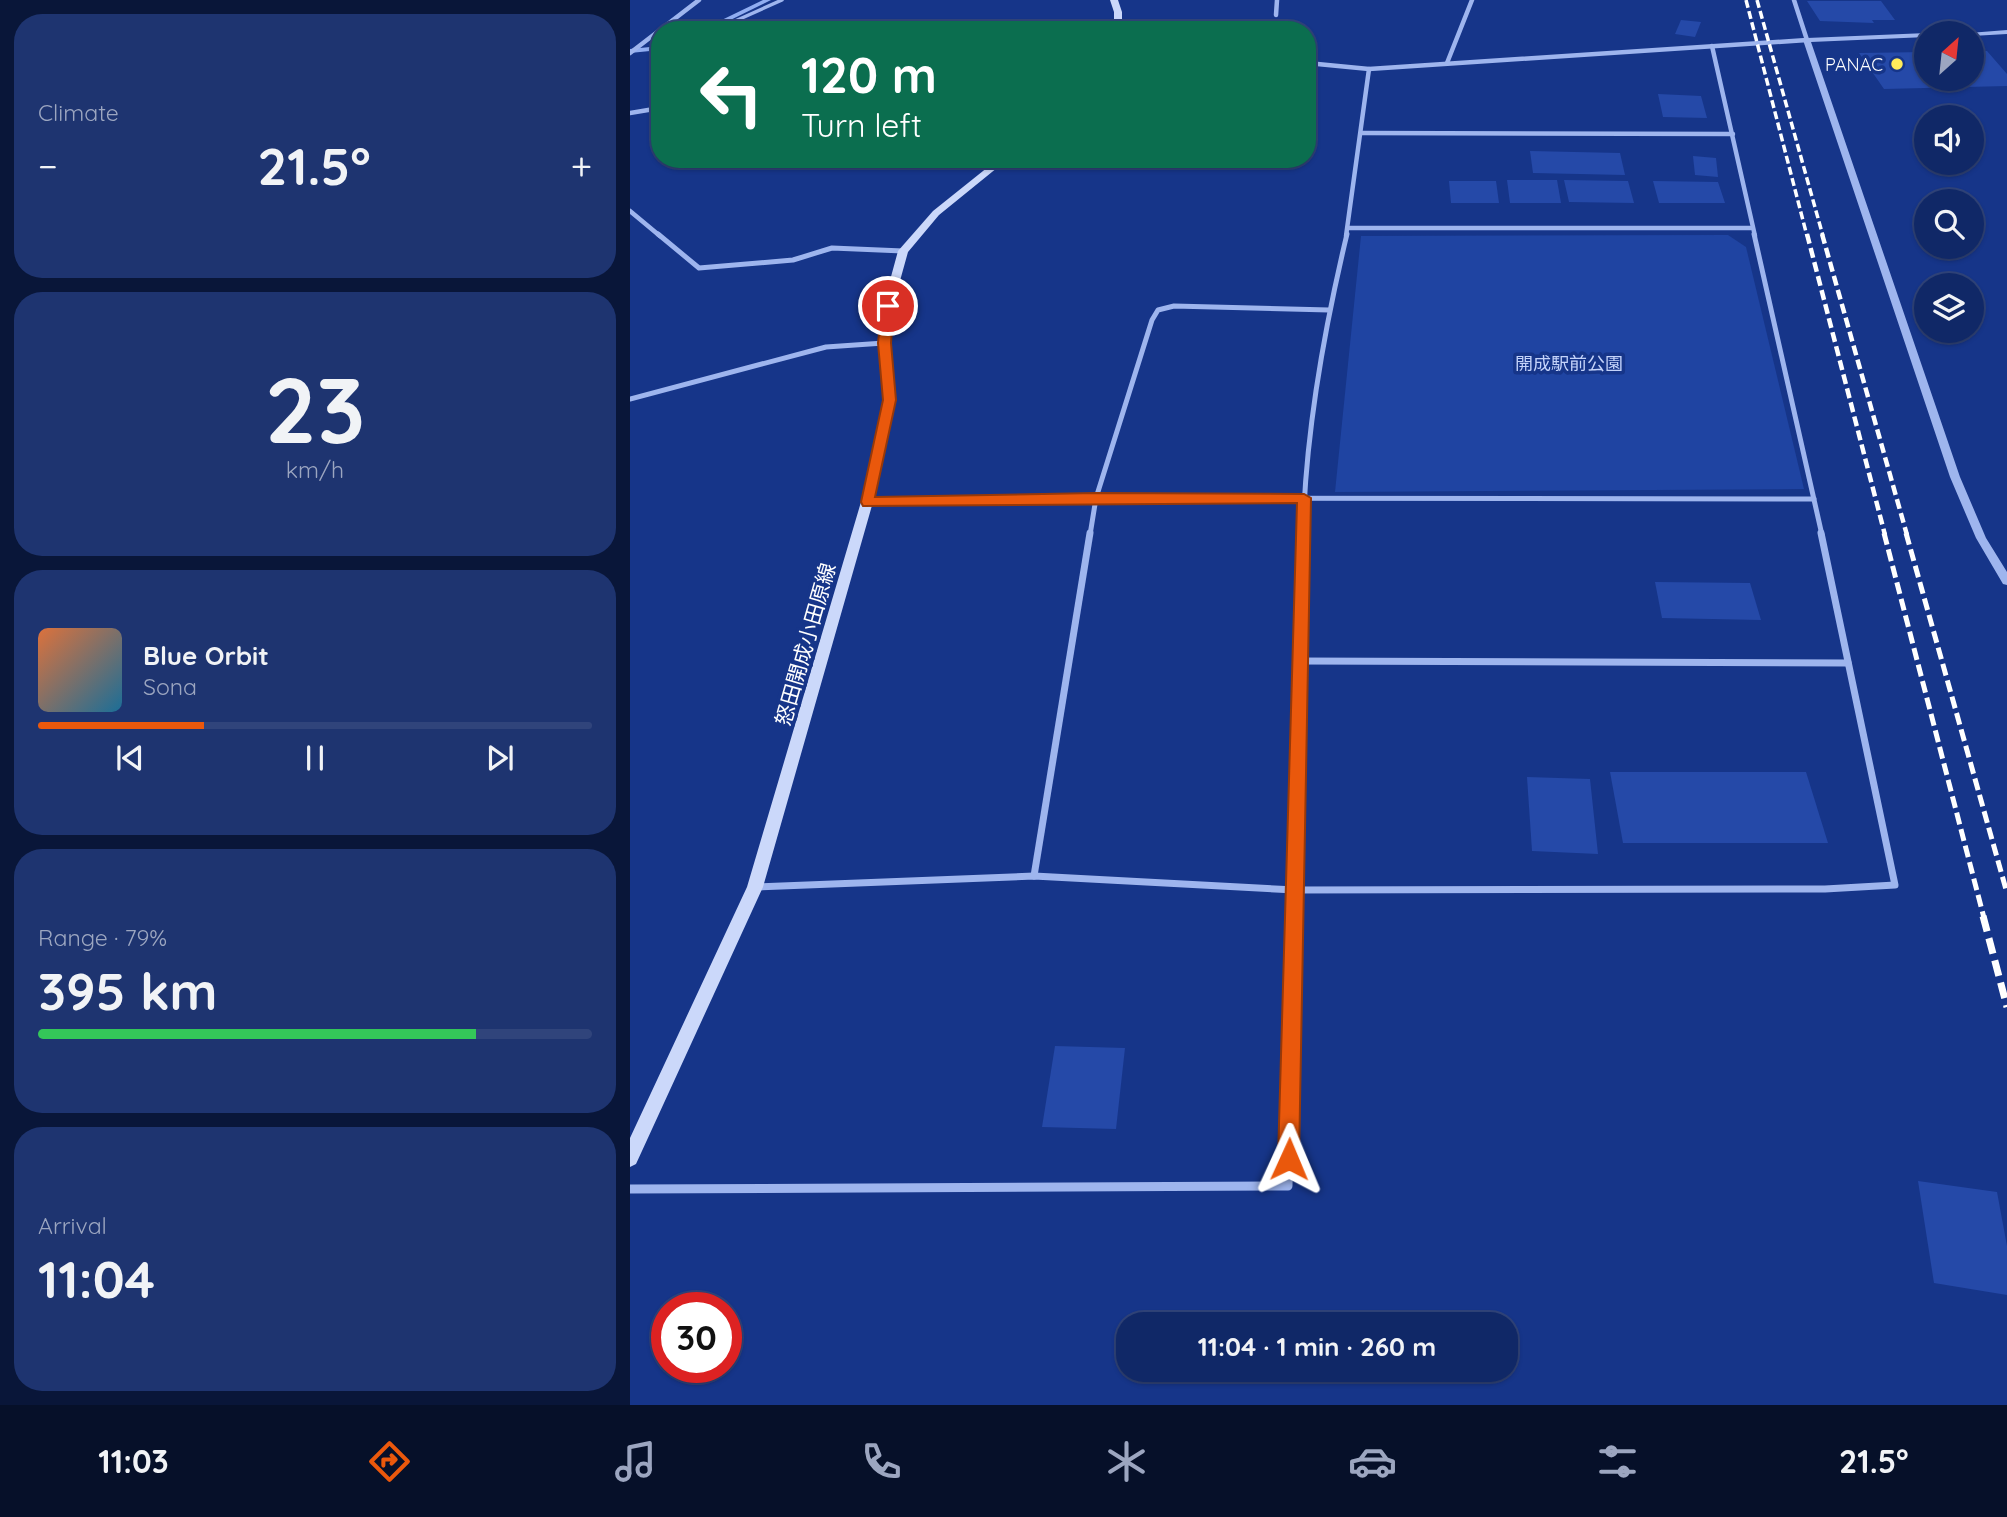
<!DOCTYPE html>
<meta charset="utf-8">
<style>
:root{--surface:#102867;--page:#1e3470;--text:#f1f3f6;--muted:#9ca6c0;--line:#30447b;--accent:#ea580c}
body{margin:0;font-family:Quicksand,"Noto Sans JP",sans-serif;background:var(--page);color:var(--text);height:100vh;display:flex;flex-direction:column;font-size:26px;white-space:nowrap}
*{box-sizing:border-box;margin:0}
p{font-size:23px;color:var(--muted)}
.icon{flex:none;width:38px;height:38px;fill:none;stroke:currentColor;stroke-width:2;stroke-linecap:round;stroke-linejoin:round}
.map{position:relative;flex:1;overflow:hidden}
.sheet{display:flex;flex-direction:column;gap:14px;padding:14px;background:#091639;width:630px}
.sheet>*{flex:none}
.guide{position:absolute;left:21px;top:21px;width:665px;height:147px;border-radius:28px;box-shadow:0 2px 5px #0004,0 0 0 2px var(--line);background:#0b6e4f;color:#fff;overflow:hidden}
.needle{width:46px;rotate:27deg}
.controls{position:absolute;left:1284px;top:21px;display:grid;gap:14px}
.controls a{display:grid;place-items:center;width:70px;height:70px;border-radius:50%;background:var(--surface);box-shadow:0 2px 5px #0004,0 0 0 2px var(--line);font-size:35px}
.speed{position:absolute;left:21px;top:1292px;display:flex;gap:14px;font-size:35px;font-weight:700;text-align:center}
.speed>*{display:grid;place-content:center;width:91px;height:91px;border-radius:50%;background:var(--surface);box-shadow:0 2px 5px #0004,0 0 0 2px var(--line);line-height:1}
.speed .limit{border:10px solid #d22;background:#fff;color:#111}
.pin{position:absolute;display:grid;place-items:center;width:60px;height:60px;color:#fff;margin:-30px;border:4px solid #fff;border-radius:50%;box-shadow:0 2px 7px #0007}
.me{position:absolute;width:77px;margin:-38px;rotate:1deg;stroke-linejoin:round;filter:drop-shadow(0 0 5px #0008)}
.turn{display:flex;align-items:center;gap:24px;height:147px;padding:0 35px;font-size:32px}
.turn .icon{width:91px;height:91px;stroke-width:2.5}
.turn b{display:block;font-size:49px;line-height:60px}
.big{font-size:52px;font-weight:800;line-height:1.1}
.sheet .widget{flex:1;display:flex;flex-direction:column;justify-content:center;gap:10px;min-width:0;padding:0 24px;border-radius:28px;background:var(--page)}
.sheet .dial{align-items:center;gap:0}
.dial b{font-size:91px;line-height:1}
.song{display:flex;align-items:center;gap:21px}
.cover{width:84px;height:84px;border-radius:10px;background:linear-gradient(135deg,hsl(20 70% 55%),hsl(200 70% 35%))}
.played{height:7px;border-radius:4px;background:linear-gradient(90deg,var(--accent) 30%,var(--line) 30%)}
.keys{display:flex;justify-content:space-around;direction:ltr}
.heat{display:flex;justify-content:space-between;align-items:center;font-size:38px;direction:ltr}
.charge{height:10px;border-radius:5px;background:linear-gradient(90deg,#34c759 79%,var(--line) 0)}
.trip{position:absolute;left:486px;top:1312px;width:402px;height:70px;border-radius:28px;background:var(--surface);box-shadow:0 2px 5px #0004,0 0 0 2px var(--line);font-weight:800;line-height:70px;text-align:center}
.tabs{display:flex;height:112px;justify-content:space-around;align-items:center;background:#061029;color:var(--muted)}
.tabs .icon{width:49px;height:49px}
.tabs .on{color:var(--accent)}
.tabs b{font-size:32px;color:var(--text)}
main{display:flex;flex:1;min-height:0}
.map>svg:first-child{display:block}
.green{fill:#1f44a2}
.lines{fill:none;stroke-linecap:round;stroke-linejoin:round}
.stream{fill:#90adf1;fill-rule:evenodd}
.building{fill:#2549a8}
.service{stroke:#9eb5ee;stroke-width:3.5}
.minor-far3{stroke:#9eb5ee;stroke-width:4.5}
.minor-far2{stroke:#9eb5ee;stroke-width:5}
.minor-far1{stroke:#9eb5ee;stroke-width:7}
.minor{stroke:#9eb5ee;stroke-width:9}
.tertiary{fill:#9eb5ee;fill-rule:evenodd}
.secondary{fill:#cbd8fa;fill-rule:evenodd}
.rail-far3{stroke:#fff;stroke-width:3.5;stroke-dasharray:8 3.5;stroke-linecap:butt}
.rail-far2{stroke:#fff;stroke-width:4.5;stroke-dasharray:10 4.5;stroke-linecap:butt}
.rail-far1{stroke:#fff;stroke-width:5;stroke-dasharray:12 5;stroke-linecap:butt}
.rail{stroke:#fff;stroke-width:7;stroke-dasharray:16 7;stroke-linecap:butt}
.route{fill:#ea580c;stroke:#983908;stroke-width:2}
.poi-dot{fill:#ffeb5b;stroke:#163589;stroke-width:2.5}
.labels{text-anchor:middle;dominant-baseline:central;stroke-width:7;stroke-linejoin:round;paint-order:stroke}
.far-poi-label{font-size:18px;fill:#fff;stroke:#163589;text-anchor:end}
.far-park-label{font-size:18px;fill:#c4d3fa;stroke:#163589}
.street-label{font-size:21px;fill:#fff;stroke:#163589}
</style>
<main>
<section class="sheet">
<div class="widget"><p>Climate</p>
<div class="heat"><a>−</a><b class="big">21.5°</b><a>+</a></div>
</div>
<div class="widget dial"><b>23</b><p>km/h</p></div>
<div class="widget">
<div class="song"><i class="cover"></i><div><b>Blue Orbit</b><p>Sona</p></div></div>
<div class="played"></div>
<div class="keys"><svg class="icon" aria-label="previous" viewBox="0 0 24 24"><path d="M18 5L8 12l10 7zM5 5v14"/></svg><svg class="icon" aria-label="pause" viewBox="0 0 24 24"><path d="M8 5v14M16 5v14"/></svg><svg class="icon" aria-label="next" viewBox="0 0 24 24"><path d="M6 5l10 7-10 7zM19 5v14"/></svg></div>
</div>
<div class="widget"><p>Range · 79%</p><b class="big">395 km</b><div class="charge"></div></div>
<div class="widget"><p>Arrival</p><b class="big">11:04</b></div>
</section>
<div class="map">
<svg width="1377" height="1405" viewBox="0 0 1377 1405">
<rect width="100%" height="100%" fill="#163589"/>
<polygon class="green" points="1098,235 1116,247 1174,489 705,492 731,236"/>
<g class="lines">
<g class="stream">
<polygon points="133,0 141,0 80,30 71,30"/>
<polygon points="30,46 30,50 0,53 0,49"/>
</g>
</g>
<g class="building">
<polygon points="1177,1 1251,1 1265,20 1242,20 1244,23 1190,21"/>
<polygon points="1051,20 1071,22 1065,37 1045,34"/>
<polygon points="1342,51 1357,51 1377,74 1377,86 1254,89 1229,53 1297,52 1297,79 1342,79"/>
<polygon points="1028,94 1071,96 1077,118 1033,117"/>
<polygon points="900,151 990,153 995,175 903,173"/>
<polygon points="1063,156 1086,158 1088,177 1065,175"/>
<polygon points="877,180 927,180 931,203 880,203"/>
<polygon points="934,180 998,181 1004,203 939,202"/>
<polygon points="819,181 866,181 869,203 821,203"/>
<polygon points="1023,181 1088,182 1095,203 1029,203"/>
<polygon points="1025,582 1120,583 1131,620 1032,618"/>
<polygon points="980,772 1176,772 1198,843 993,843"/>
<polygon points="897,777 960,779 968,854 902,851"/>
<polygon points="425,1046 495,1048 486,1129 412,1127"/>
<polygon points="1288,1181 1367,1192 1377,1246 1377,1295 1304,1283"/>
</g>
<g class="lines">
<g class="service">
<polyline points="42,21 68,30"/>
<polyline points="85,30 152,0"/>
</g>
<g class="minor-far3">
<polyline points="646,15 647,0"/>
<polyline points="30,30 69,0"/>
<polyline points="1082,46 1125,236"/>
<polyline points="0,53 30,30"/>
<polyline points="677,63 739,69 1177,40 1164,0"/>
<polyline points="817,63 842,0"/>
<polyline points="0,113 30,108"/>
<polyline points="731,133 1103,134"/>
<polyline points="325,159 367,165"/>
<polyline points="0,211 30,236"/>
<polyline points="718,228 1121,228"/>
<polyline points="716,236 739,69"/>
</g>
<g class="minor-far2">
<polyline points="28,234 69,268 163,260 202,248 273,251"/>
<polyline points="1124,234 1192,535"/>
<polyline points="0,399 196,347 254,343"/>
<polyline points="237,502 466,498 1184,499"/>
<polyline points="460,535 466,498 522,320 528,310 544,306 699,310"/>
<path d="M673,535C675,437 694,330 717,234"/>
</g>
<g class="minor-far1">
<polyline points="669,661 1218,663"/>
<polyline points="404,876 460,533"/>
<polyline points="125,887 404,876 665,890 1195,889 1265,885 1191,533"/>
<polyline points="664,918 673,533"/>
</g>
<polyline class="minor" points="0,1189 658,1186 664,916"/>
<g class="tertiary">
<polygon points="1377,30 1377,34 1342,36 1342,33 1339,33"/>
<polygon points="1297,33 1297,37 1181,42 1330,477 1356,538 1377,572 1377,585 1373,584 1346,538 1320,477 1173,40 1177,38"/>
</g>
<g class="secondary">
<polygon points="480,0 488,0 492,12 492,30 484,30 484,12"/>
<polygon points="368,159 378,159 309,215 278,252 263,306 259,343 265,400 243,502 133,887 6,1164 0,1167 0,1138 117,887 231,502 253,400 249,343 253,306 268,251 303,211"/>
</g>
<g class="rail-far3">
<polyline points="1116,0 1177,236"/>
<polyline points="1127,0 1193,236"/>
</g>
<g class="rail-far2">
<polyline points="1177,234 1255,535"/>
<polyline points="1192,234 1277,535"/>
</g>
<g class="rail-far1">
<polyline points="1254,533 1354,918"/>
<polyline points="1276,533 1377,893"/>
</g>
<polyline class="rail" points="1353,916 1377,1007"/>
</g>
<polygon class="route" points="258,303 264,306 261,343 266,400 245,497 466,493 674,494 681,498 669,1159 666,1166 659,1170 651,1166 648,1159 667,503 233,506 231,502 253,400 248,343 252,306"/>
<circle class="poi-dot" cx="1267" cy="64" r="7"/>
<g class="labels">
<g class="far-poi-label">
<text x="1253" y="64">PANAC</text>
</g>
<g class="far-park-label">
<text x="939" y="363">開成駅前公園</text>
</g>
<g class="street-label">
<text transform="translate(175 644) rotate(-74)">怒田開成小田原線</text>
</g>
</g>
</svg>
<div class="controls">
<a><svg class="needle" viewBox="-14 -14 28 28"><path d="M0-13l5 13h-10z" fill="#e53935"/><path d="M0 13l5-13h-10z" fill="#9ca6c0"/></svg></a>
<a><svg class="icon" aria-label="sound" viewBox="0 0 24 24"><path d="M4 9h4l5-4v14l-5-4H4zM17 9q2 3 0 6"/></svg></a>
<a><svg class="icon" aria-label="search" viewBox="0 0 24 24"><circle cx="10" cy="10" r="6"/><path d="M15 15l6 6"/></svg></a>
<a><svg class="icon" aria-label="layers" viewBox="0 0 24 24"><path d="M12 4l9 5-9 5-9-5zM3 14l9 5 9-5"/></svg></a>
</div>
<div class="speed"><div class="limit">30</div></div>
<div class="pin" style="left:258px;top:306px;background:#d93025"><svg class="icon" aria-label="arrive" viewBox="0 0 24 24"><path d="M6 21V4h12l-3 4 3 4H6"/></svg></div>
<svg class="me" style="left:659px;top:1159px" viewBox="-20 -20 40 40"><path d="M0-17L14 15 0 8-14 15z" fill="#ea580c" stroke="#fff" stroke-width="4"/></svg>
<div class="trip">11:04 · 1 min · 260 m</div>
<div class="guide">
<div class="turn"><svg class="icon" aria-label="left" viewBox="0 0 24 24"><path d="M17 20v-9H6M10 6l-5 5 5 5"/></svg><div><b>120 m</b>Turn left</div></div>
</div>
</div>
</main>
<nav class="tabs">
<b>11:03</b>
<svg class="icon on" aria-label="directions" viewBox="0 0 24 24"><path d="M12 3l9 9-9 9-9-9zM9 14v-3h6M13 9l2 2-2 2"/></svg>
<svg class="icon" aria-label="music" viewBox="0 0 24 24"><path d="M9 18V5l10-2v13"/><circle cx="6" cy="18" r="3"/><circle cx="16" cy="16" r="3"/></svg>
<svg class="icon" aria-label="phone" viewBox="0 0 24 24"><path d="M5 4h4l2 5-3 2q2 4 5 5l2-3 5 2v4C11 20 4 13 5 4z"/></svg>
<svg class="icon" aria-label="climate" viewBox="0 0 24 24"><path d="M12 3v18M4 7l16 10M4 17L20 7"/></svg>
<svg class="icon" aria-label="car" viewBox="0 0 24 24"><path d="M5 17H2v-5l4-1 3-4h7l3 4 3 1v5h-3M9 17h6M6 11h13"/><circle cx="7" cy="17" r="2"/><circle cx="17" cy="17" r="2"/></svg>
<svg class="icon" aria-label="filters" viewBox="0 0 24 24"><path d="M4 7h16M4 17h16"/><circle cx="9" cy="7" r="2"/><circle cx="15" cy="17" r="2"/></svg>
<b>21.5°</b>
</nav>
